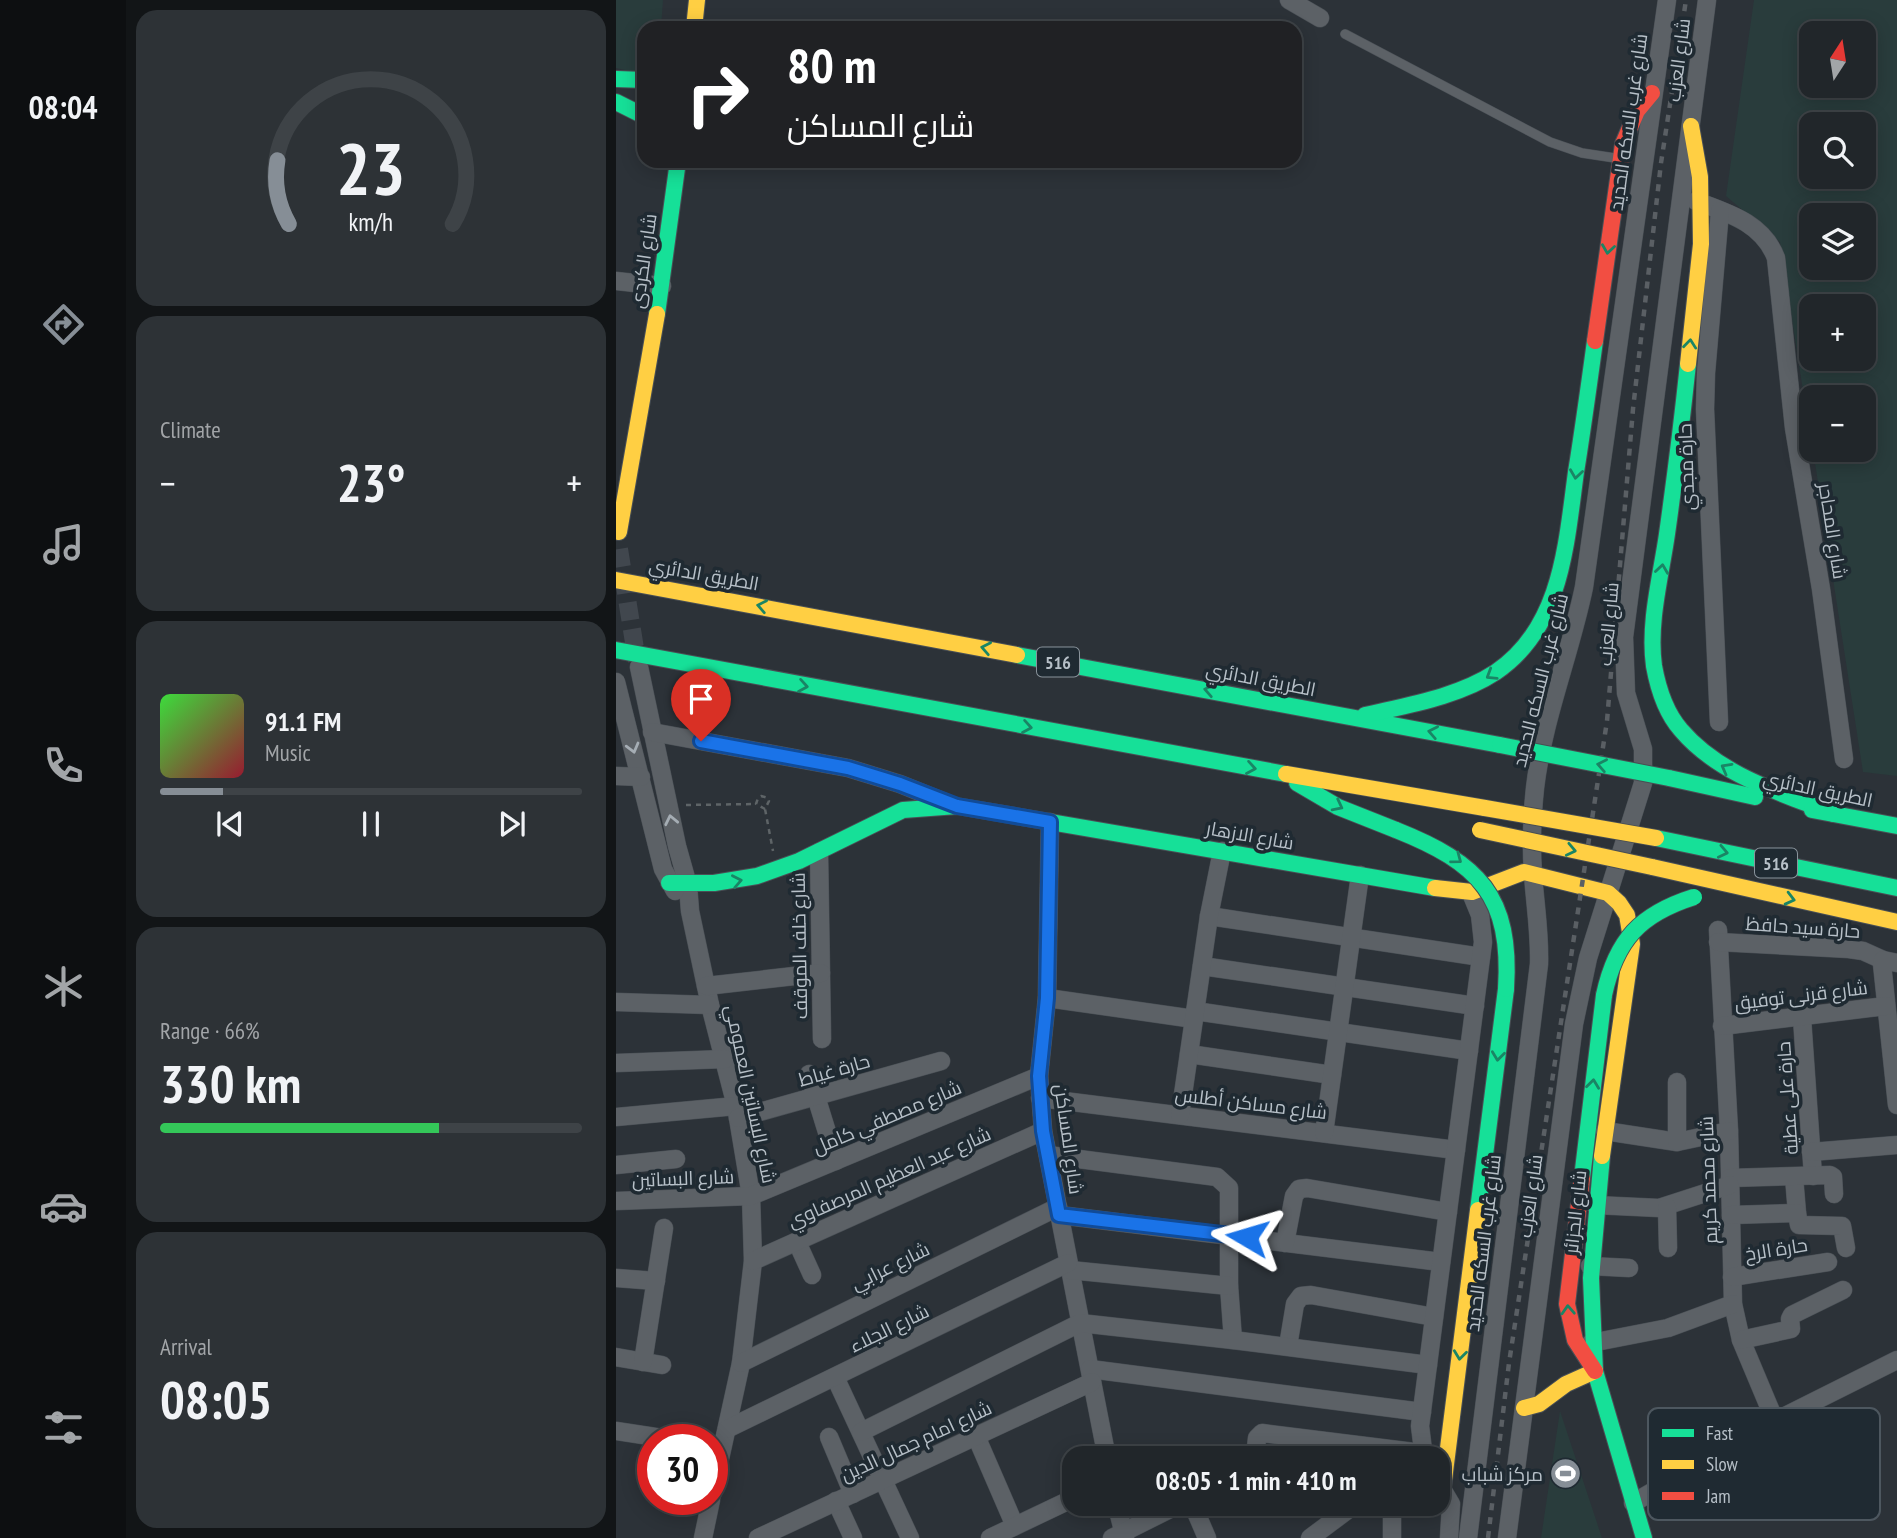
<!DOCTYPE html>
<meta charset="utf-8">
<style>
:root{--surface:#21262a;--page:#2d3236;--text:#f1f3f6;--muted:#a2a5a8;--line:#3e4347;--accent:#868e96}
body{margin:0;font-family:"PT Sans Narrow",Cairo,sans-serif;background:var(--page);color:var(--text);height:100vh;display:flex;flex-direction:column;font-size:26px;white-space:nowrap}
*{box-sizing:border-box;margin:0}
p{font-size:23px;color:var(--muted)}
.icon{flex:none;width:38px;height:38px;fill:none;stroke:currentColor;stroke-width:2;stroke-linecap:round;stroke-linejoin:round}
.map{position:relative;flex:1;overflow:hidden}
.panel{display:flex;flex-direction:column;gap:10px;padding:10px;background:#121517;width:490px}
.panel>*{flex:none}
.top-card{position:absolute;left:21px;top:21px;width:665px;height:147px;border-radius:21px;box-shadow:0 4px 18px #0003,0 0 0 2px var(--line);background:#202124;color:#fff;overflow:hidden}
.needle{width:46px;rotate:12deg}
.controls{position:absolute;left:1183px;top:21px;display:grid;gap:14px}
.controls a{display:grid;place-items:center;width:77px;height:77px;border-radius:14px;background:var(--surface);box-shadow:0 4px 18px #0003,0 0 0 2px var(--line);font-size:35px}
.speed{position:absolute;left:21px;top:1424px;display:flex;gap:14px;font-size:35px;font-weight:700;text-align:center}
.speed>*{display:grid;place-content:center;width:91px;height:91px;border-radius:50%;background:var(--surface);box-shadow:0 4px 18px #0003,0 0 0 2px var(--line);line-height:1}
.speed .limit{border:10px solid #d22;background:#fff;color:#111}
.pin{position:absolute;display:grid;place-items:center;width:60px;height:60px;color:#fff;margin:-72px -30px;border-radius:50% 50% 50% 0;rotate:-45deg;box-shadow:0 0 7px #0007}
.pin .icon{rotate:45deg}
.me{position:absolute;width:77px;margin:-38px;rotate:277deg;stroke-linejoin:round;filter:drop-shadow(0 0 5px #0008)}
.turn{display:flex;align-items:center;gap:24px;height:147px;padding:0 35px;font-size:32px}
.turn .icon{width:91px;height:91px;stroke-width:2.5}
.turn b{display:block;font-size:49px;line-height:60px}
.big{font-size:52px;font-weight:800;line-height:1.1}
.panel .widget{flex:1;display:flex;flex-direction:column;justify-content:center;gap:10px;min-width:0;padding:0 24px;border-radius:21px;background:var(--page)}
.panel .dial{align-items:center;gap:0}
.dial svg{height:182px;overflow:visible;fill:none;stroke:var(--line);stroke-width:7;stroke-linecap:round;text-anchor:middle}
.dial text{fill:var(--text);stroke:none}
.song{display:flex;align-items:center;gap:21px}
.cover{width:84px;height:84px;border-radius:10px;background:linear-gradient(135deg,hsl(120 70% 55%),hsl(350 70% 35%))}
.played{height:7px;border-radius:4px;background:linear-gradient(90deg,var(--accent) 15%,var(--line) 15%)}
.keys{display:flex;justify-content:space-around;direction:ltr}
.heat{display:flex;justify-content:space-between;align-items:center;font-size:38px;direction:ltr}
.charge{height:10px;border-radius:5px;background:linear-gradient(90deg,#34c759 66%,var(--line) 0)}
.trip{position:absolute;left:446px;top:1446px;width:388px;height:70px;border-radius:21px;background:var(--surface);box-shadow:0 4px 18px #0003,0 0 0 2px var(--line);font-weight:800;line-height:70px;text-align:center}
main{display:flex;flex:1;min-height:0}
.tab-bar{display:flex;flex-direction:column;width:126px;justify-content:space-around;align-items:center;background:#0d0f11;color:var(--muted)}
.tab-bar .icon{width:49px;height:49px}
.tab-bar .active{color:var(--accent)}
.tab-bar b{font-size:32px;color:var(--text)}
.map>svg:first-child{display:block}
.green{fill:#293c3c;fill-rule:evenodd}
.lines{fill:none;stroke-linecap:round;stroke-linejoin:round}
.street-tunnel{stroke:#41474e;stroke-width:18;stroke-dasharray:18 9;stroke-linecap:butt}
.lane-casing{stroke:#494f55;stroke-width:10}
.street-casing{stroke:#494f55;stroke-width:19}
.fast-casing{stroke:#494f55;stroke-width:18}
.slow-casing{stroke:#494f55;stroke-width:18}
.jam-casing{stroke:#494f55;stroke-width:18}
.path{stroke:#5e6467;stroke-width:2.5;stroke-dasharray:5 5;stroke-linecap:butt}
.lane{stroke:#5c6166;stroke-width:9}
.street{stroke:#5c6166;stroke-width:18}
.fast{stroke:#16e098;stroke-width:16}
.slow{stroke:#ffcf43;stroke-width:16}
.jam{stroke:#f24e42;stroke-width:16}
.rail{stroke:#5a5f64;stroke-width:4.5;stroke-dasharray:7 7;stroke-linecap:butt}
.fast-bridge-casing{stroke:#484e53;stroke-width:18;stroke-linecap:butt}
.slow-bridge-casing{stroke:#484e53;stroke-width:18;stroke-linecap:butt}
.fast-bridge{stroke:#16e098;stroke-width:16}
.slow-bridge{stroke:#ffcf43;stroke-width:16}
.oneway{stroke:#1a8565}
.oneway2{stroke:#a5adb4}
.route-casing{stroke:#114b97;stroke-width:18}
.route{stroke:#1a73e8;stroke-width:12}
.labels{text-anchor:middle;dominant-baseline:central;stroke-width:7;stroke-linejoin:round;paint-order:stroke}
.shield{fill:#1f2a32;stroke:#89939b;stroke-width:2}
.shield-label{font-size:18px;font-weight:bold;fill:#b7c0c8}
.street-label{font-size:19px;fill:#b7c0c8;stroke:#1f2a32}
.poi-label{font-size:19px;fill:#b7c0c8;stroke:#1f2a32;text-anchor:end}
.key{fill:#1f2a32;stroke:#4d575f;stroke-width:2}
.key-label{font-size:19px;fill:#b7c0c8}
</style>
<main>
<nav class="tab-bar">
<b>08:04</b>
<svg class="icon active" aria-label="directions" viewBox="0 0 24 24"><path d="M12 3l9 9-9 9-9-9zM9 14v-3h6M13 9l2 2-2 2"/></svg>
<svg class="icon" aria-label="music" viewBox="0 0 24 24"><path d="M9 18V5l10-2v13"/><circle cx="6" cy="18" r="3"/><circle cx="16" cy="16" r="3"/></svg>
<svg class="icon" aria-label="phone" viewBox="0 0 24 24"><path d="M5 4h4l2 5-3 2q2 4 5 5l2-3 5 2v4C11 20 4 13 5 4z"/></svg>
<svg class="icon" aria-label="climate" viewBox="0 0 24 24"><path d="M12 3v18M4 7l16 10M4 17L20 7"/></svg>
<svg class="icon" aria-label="car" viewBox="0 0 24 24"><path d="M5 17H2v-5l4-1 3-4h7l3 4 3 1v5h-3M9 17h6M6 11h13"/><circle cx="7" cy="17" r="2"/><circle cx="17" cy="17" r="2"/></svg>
<svg class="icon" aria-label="filters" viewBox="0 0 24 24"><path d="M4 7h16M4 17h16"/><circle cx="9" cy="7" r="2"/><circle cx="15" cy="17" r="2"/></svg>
</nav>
<section class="panel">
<div class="widget dial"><svg viewBox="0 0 100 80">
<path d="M14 69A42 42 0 1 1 86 69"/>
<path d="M14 69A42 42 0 0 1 9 41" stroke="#868e96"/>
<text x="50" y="56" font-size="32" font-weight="700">23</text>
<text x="50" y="72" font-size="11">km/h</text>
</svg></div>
<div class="widget"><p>Climate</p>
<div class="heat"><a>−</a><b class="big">23°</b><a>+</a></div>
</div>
<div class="widget">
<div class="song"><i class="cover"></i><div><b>91.1 FM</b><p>Music</p></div></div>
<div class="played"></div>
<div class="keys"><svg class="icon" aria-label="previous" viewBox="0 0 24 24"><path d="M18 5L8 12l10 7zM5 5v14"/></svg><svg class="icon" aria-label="pause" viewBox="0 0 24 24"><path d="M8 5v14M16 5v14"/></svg><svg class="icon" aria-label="next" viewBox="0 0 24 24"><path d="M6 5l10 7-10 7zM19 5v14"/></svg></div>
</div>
<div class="widget"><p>Range · 66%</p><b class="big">330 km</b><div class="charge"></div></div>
<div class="widget"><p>Arrival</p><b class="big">08:05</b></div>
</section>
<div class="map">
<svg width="1281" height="1538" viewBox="0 0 1281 1538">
<rect width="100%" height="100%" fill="#2c3238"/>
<g class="green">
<polygon points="0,0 47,0 45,28 28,28 28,74 0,68"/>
<path d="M1138,0H1281V776L1247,772L1197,450H1248V397H1195V442L1164,242L1110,196ZM1195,33H1248V86H1195ZM1195,124H1248V177H1195ZM1195,215H1248V268H1195ZM1195,306H1248V359H1195Z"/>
<polygon points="944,1411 986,1538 925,1538"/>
</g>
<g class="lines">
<polyline class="street-tunnel" points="3,549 21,661"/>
<defs>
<polyline id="lane" points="729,34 934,142 966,153 999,158"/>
<g id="street">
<polyline points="673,0 704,18"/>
<path d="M1080,201C1112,213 1147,223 1160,258L1178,428L1205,589L1228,759"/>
<polyline points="0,281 46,286"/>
<polyline points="23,667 61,846 72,885 74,911 94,1005 120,1106 135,1196 137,1261 125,1363 96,1495"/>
<polyline points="0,682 47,869 59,891"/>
<polyline points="1103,722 1089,409 1090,373 1104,211"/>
<polyline points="36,732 232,768 284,784 331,803"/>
<polyline points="0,776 25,777"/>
<polyline points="434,822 431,998 423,1076 427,1131 491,1458"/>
<polyline points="203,852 206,1039"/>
<polyline points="593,916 865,957"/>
<polyline points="1102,930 1113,1131 1117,1304 1125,1340 1159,1421"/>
<polyline points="1102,942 1233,949 1247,951 1267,960"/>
<polyline points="1281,963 1267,960 1266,964 1281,1105"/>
<polyline points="586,966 859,1006"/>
<polyline points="90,986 205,973"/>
<polyline points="431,998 578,1019"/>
<polyline points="0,1002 94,1005"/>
<polyline points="579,1011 853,1051"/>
<polyline points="1186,1018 1197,1176"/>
<polyline points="1106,1026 1270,1006"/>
<polyline points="573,1054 716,1075"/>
<polyline points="0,1063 109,1059"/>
<polyline points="193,1074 220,1161"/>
<polyline points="424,1098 840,1150"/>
<polyline points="564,1115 593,916 606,851"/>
<polyline points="0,1117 120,1106"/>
<polyline points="122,1118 325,1061"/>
<polyline points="989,1131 1061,1142 1113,1131"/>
<polyline points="708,1133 744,875"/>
<polyline points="1061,1142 1061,1082"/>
<polyline points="1195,1152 1281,1145"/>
<polyline points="432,1155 601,1177 613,1188 613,1286 617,1340"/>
<polyline points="0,1165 60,1159"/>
<polyline points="1178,1177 1181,1213"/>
<polyline points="1114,1178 1214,1175 1217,1177 1218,1194"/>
<polyline points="0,1201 135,1196 423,1076"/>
<polyline points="979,1205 1043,1208 1114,1185"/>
<polyline points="1051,1207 1052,1248"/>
<polyline points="443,1215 825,1262"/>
<polyline points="1115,1215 1181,1213 1183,1225 1226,1226 1230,1248"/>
<polyline points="181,1242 196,1275"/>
<polyline points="669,1243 678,1196 683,1189 691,1188 832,1212"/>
<polyline points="137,1261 427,1131"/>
<polyline points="974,1266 1013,1268"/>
<polyline points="454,1270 613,1286"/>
<polyline points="1116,1277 1212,1262"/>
<polyline points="0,1278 40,1281"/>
<polyline points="1125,1340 1175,1329 1174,1319 1176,1315 1227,1290"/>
<polyline points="975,1343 1052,1328 1117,1304"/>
<polyline points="672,1346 679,1304 685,1296 695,1295 818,1317"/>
<polyline points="0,1357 46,1365"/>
<polyline points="27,1362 48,1228"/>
<polyline points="125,1363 442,1207"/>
<polyline points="474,1369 806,1412"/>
<polyline points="219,1377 294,1538"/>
<polyline points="111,1429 452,1263"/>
<polyline points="0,1431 59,1440"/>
<polyline points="245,1432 464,1323 617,1340 812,1365"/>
<polyline points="360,1436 399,1526"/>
<polyline points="213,1437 237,1494"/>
<polyline points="639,1458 641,1438 646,1433 806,1453"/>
<polyline points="808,1458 804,1426 867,942 864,915 855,893"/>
<polyline points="822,1482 835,1504 833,1538"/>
<polyline points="220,1501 237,1538"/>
<polyline points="500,1503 509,1538"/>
<polyline points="576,1503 591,1538"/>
<polyline points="1017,1503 1159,1421 1281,1360"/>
<polyline points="87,1538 95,1500"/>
<polyline points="142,1538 476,1382"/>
<polyline points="374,1538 458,1498"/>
<polyline points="496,1538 566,1503"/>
<polyline points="694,1538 741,1503"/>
<polyline points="776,1538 776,1503"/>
<path d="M852,1538L923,964C924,933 919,904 917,874C915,846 916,816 919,788C927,719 954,655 968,587L1051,0"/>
<polyline points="891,1538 958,1024 972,958 1027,783 1027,749 1010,693 1008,637 1091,0"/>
</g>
<g id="fast">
<polyline points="0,79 28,80"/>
<polyline points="0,102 28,116"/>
<polyline points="41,314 62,161"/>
<path d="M1072,364C1066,421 1059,477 1051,534C1045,576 1032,623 1038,666C1042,688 1050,713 1065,730C1103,775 1165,793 1218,814"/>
<polyline points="0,650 670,774"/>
<polyline points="401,655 884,745"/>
<path d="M749,715C792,705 842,697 880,672C946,627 950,545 960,472C967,429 973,385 979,341"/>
<polyline points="1053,778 1139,797"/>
<polyline points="681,783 722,807 780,830"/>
<polyline points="1196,810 1281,826"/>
<polyline points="1040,838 1281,888"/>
<polyline points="53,883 98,883 141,876 183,861 287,810 341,806 819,888"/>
<polyline points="986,1156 975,1278 979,1371 1028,1538"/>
<polyline points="966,1178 988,995"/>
<polyline points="862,1210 890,989"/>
</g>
<g id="slow">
<polyline points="78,28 81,0"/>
<polyline points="1072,364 1085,244 1084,177 1075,126"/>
<polyline points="3,532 41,314"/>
<polyline points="0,580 401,655"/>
<polyline points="670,774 869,808"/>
<polyline points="1036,867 1281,922"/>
<polyline points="819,888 856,892 908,872 992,893 1003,903 1011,915 1016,944 986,1156"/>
<polyline points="908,1408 923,1404 950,1384 979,1371"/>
<polyline points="827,1488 862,1210"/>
</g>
<g id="jam">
<polyline points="979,341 1007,144 1021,111 1036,93"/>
<polyline points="966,1178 951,1304 959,1340 979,1371"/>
</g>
</defs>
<use href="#lane" class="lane-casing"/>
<use href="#street" class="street-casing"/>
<use href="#fast" class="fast-casing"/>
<use href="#slow" class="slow-casing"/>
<use href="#jam" class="jam-casing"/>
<g class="path">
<polyline points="70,805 140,804"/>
<polyline points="149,809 140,804 142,798 145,796 152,798 153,801 149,809 157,851"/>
</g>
<use href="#lane" class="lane"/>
<use href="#street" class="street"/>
<use href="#fast" class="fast"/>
<use href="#slow" class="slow"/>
<use href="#jam" class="jam"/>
<polyline class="rail" points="872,1538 893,1363 991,721 1017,409 1045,163 1070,0"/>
<defs>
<g id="fast-bridge">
<polyline points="884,745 1053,778"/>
<path d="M780,830C863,863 896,896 890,989"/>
<path d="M988,995C1000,940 1024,914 1078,897"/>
</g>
<g id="slow-bridge">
<polyline points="869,808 1040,838"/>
<polyline points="864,830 1036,867"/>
</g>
</defs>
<use href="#fast-bridge" class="fast-bridge-casing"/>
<use href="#slow-bridge" class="slow-bridge-casing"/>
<use href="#fast-bridge" class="fast-bridge"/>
<use href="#slow-bridge" class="slow-bridge"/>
</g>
<defs><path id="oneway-chevron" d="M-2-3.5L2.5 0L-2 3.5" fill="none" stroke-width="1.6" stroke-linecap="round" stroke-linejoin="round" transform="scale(1.75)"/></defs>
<g class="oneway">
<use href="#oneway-chevron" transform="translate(992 249) rotate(98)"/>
<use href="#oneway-chevron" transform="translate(1074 344) rotate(-84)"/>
<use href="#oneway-chevron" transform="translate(960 474) rotate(98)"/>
<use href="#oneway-chevron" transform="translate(1046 569) rotate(-82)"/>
<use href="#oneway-chevron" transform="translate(146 606) rotate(-169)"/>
<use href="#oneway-chevron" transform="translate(370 648) rotate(-169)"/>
<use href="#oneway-chevron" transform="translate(875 675) rotate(148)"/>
<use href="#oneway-chevron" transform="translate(187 686) rotate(10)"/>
<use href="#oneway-chevron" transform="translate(593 690) rotate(-169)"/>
<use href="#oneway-chevron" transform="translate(411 727) rotate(10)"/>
<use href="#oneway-chevron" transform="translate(817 732) rotate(-169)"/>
<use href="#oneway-chevron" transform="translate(986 765) rotate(-169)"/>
<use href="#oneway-chevron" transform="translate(635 768) rotate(10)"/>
<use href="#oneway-chevron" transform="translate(1110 768) rotate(-151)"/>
<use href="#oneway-chevron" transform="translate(722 806) rotate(27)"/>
<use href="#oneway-chevron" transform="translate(955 850) rotate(12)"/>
<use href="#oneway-chevron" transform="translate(1107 852) rotate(12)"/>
<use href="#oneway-chevron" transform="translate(841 859) rotate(37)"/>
<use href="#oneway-chevron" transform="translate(121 881) rotate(-11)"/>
<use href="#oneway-chevron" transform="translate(1174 899) rotate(14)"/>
<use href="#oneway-chevron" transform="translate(882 1056) rotate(97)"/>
<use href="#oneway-chevron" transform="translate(977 1084) rotate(-83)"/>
<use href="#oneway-chevron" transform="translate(952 1310) rotate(-93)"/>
<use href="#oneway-chevron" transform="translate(844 1355) rotate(97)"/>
</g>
<g class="oneway2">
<use href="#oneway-chevron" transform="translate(17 748) rotate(75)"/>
<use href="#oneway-chevron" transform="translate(55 820) rotate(-102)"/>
</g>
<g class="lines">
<defs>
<polyline id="route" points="85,741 232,768 284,784 341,806 434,822 431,998 423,1076 427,1131 443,1215 631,1237"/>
</defs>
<use href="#route" class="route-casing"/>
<use href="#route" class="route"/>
</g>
<defs>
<symbol id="stadium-disc" viewBox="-11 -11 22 22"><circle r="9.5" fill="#868e96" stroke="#1f2a32"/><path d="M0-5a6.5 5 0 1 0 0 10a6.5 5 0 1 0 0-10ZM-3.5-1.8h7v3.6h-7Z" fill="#fff"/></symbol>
</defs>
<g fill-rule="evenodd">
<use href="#stadium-disc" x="932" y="1456" width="35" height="35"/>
</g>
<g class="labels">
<g class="shield">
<rect x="421" y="647.5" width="42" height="29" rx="5"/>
<rect x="1139" y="848.5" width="42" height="29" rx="5"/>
</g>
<g class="shield-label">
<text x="442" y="662">516</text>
<text x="1160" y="863">516</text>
</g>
<g class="street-label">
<text transform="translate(1062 60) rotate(-83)">شارع العزب</text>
<text transform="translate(1012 122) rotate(-82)">شارع غرب السكه الحديد</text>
<text transform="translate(27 261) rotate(-82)">شارع الكردى</text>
<text transform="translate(1070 467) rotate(-92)">حارة مجدي</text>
<text transform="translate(1217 531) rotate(81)">شارع المحاجر</text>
<text transform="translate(88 574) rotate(10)">الطريق الدائري</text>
<text transform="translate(992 624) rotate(-85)">شارع العزب</text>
<text transform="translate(645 679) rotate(11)">الطريق الدائري</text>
<text transform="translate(924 680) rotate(-76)">شارع غرب السكه الحديد</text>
<text transform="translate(1202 789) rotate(12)">الطريق الدائري</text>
<text transform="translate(634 835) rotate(10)">شارع الازهار</text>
<text transform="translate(1187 927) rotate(4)">حارة سيد حافظ</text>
<text transform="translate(183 946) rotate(-91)">شارع خلف الموقف</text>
<text transform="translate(1185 995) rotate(-7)">شارع قرنى توفيق</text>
<text transform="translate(218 1070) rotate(-16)">حارة غياط</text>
<text transform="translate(135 1094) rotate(78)">شارع البساتين العمومي</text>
<text transform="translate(1171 1098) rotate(-94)">حارة على عطية</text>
<text transform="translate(635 1103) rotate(7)">شارع مساكن أطلس</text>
<text transform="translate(271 1117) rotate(-23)">شارع مصطفي كامل</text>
<text transform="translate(453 1139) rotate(82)">شارع المساكن</text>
<text transform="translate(273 1177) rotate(-24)">شارع عبد العظيم المرصفاوي</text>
<text transform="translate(67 1178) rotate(-2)">شارع البساتين</text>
<text transform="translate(1092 1180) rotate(-92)">شارع محمد كريم</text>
<text transform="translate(914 1196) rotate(-82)">شارع العزب</text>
<text transform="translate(959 1212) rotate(-84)">شارع الجزائر</text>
<text transform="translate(867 1243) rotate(-83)">شارع غرب السكه الحديد</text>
<text transform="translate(1160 1249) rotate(-9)">حارة الرخ</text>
<text transform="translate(274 1266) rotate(-26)">شارع عرابي</text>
<text transform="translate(273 1328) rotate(-26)">شارع الجلاء</text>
<text transform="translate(300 1441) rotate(-25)">شارع امام جمال الدين</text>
</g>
<g class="poi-label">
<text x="927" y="1474">مركز شباب</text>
</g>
</g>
<rect x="1032" y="1408" width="232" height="112" rx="10" class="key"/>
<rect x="1046" y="1429" width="32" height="8" fill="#16e098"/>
<rect x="1046" y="1460" width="32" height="9" fill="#ffcf43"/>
<rect x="1046" y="1492" width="32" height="8" fill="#f24e42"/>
<g class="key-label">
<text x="1090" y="1440">Fast</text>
<text x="1090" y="1471">Slow</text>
<text x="1090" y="1503">Jam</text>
</g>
</svg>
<div class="controls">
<a><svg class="needle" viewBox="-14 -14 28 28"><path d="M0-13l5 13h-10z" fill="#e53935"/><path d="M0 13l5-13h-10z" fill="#a2a5a8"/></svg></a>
<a><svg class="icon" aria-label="search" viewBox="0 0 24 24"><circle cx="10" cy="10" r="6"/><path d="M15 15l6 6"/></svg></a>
<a><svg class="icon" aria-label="layers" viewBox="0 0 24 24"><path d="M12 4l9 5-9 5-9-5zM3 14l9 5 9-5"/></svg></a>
<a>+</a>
<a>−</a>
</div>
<div class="speed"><div class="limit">30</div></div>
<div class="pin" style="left:85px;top:741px;background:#d93025"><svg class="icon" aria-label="arrive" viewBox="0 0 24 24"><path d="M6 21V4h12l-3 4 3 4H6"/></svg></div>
<svg class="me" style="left:631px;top:1237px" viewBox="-20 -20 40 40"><path d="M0-17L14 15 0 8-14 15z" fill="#1a73e8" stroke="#fff" stroke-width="4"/></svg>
<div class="trip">08:05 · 1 min · 410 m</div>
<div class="top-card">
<div class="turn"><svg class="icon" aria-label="right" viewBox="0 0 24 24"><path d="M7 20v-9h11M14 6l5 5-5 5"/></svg><div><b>80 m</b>شارع المساكن</div></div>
</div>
</div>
</main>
